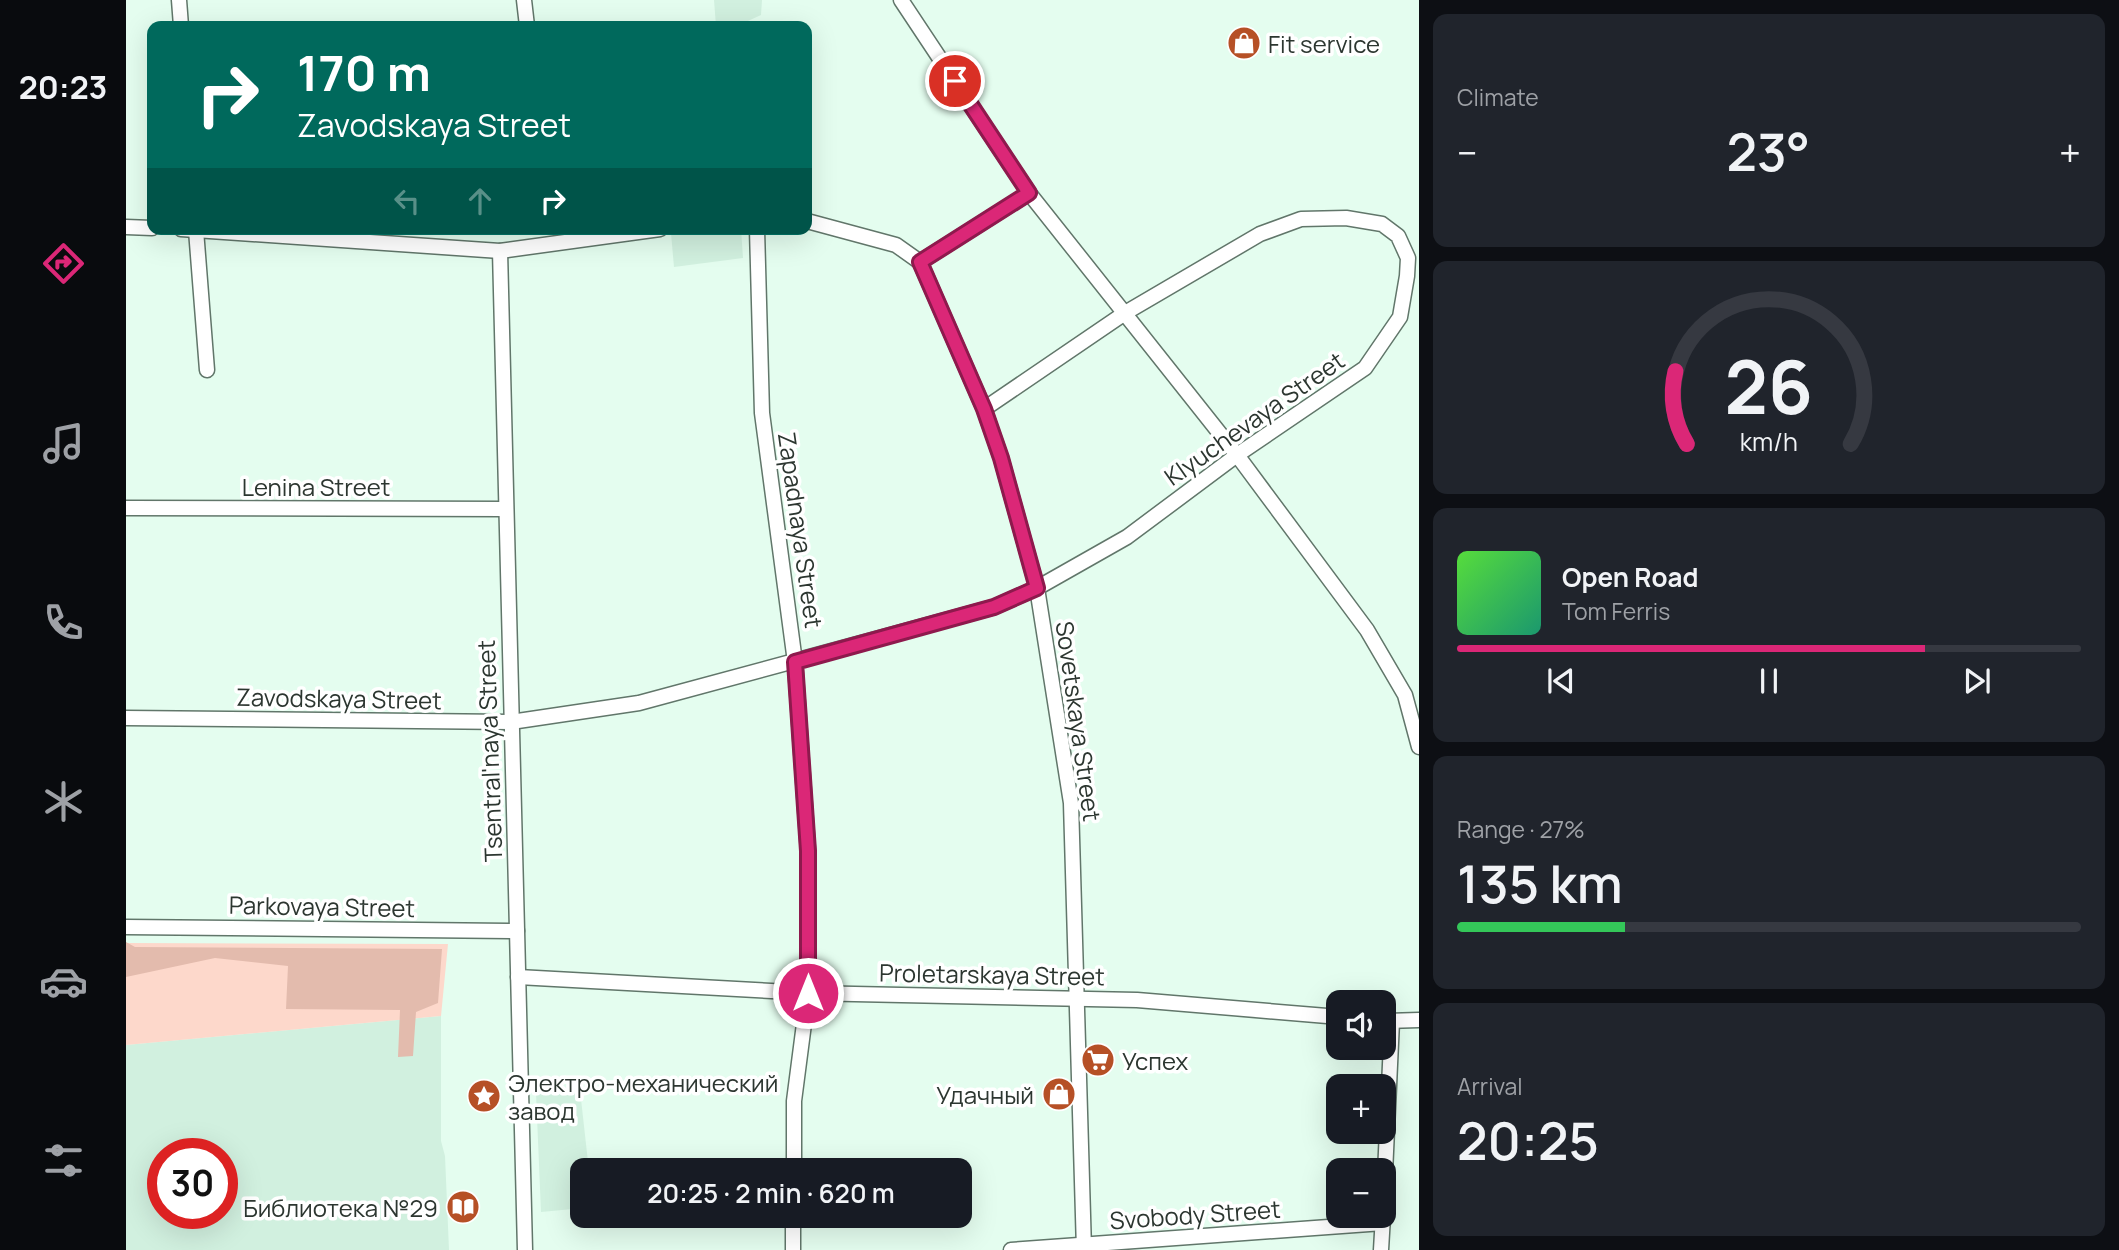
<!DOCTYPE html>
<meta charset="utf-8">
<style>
:root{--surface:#171b24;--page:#20242c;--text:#f1f3f6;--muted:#9ea1a6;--line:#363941;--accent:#db2777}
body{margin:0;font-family:Manrope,sans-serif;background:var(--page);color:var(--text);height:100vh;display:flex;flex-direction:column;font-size:26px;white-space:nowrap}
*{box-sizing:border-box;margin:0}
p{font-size:23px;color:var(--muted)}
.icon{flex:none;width:38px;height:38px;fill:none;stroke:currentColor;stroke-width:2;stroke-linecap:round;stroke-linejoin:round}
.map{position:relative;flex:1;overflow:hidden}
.panel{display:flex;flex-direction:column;gap:14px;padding:14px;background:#0d0f14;width:700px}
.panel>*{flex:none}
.hud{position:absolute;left:21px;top:21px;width:665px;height:214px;border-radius:14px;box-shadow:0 7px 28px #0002;background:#00695c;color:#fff;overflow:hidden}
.fabs{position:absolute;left:1200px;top:990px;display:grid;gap:14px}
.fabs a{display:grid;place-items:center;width:70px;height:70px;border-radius:14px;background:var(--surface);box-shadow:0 7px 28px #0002;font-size:35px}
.speed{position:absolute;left:21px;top:1138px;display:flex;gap:14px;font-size:35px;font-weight:700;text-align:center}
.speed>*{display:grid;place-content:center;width:91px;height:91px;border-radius:50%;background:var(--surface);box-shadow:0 7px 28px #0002;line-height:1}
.speed .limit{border:10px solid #d22;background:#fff;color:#111}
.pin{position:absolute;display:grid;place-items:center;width:60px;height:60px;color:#fff;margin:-30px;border:4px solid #fff;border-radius:50%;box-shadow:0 2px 7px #0007}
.me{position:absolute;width:77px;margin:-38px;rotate:0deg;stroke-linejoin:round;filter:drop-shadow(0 0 5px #0008)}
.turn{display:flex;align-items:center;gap:24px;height:147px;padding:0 35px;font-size:32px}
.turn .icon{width:91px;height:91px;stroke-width:2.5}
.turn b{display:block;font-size:49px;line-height:60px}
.lanes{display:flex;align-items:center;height:66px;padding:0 35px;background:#0003;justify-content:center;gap:35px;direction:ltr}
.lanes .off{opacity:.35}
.big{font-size:52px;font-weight:600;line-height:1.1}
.panel .card{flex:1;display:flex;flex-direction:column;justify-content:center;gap:10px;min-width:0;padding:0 24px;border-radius:14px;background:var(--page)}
.panel .dial{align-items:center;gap:0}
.dial svg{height:182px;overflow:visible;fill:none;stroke:var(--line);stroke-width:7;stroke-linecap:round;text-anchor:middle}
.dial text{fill:var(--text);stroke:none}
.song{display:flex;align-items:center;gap:21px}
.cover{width:84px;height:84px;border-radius:10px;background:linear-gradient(135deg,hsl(110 70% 55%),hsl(160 70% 35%))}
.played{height:7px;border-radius:4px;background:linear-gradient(90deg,var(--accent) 75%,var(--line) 75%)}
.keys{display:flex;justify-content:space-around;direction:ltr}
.heat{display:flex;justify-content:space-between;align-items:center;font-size:38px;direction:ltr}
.charge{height:10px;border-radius:5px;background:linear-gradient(90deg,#34c759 27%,var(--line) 0)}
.trip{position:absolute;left:444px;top:1158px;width:402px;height:70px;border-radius:14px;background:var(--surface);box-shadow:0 7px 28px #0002;font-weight:600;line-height:70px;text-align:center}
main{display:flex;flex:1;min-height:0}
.dock{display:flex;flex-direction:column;width:126px;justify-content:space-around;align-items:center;background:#090b0e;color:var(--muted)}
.dock .icon{width:49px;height:49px}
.dock .on{color:var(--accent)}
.dock b{font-size:32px;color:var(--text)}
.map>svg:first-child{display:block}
.built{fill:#d1f0df;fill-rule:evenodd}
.green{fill:#fdd8cb}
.forest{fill:#e3bbad}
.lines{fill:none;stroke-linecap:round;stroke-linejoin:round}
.street-casing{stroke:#61766a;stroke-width:17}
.street{stroke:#fff;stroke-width:14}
.route-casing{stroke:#8e194d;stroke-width:18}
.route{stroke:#db2777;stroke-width:12}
.labels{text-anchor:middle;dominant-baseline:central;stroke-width:7;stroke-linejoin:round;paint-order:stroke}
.poi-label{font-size:24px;fill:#2c3630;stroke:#fff;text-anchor:start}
.street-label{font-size:24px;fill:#2c3630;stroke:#fff}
</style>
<main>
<nav class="dock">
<b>20:23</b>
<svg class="icon on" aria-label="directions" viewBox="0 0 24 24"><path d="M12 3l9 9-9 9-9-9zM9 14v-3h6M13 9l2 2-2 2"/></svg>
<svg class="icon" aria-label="music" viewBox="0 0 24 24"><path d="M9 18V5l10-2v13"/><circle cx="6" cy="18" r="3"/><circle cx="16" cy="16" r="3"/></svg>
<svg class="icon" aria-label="phone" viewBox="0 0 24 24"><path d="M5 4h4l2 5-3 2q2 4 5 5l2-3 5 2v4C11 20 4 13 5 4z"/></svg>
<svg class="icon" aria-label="climate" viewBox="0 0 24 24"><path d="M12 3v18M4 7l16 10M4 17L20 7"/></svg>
<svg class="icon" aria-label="car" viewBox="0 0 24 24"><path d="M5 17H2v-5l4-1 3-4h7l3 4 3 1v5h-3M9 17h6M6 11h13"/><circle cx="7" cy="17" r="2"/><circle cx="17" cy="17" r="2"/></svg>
<svg class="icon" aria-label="filters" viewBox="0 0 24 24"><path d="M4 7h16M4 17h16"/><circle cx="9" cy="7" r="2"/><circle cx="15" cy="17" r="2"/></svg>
</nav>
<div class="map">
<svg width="1293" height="1250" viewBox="0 0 1293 1250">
<rect width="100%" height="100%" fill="#e4fdef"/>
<g class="built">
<polygon points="588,0 636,0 635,15 611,26 590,26"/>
<polygon points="583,229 615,229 617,258 548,267 545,233"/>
<path d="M315,1016V1141L319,1156L323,1250H0V1045ZM37,1153H96V1213H37Z"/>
<polygon points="454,1090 463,1171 457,1171 457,1208 415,1212 410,1093"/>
</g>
<polygon class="green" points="0,943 322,944 315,1016 0,1045"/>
<polygon class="forest" points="0,942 9,947 316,949 312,1003 290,1012 287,1056 272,1057 274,1010 160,1009 162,966 89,958 0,977"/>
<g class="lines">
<defs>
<g id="street">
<polyline points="53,0 55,26"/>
<polyline points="398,0 401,26"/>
<polyline points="775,0 903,193 1111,455 1241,630 1279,695 1293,747"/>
<polyline points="681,221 770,245 794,262 903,193"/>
<polyline points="0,227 26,228"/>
<polyline points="55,229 374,251 534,229"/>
<polyline points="631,229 636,413 669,662 682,851 682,993 668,1101 668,1171"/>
<polyline points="70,230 81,370"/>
<polyline points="374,251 399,1250"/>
<polyline points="794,262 858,409 875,458 911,588 945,803 958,1250"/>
<polyline points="0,508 379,509"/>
<polyline points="0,718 385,722 513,703 868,607 911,588 1001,537 1111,455 1239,368 1274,317 1281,276 1282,258 1272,236 1256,224 1220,218 1175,219 1134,234 999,313 858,409"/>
<polyline points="0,927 391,931"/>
<polyline points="392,977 682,993 1011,1000 1213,1017"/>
<polyline points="1260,1021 1293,1020"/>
<polyline points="1258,1195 1266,1021"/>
<polyline points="667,1250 667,1216"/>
<polyline points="885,1250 1257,1223"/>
<polyline points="1255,1250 1257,1216"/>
</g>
</defs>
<use href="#street" class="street-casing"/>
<use href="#street" class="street"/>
</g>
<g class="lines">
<defs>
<polyline id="route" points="682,993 682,851 669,662 868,607 911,588 875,458 858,409 794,262 903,193 829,81"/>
</defs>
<use href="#route" class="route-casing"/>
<use href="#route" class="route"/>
</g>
<defs>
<symbol id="shop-disc" viewBox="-11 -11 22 22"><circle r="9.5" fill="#b65026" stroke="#fff"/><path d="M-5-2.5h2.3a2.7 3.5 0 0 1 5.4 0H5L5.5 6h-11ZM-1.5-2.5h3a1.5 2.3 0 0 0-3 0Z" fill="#fff"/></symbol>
<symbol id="supermarket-disc" viewBox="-11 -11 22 22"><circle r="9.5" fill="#b65026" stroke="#fff"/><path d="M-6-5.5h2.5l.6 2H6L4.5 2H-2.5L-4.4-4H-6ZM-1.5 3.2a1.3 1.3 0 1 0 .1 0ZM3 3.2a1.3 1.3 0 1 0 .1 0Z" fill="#fff"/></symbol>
<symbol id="sight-disc" viewBox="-11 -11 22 22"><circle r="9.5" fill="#b65026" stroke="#fff"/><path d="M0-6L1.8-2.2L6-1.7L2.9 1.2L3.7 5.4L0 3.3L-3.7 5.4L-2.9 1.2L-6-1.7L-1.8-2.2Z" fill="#fff"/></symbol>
<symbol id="library-disc" viewBox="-11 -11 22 22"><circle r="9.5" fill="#b65026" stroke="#fff"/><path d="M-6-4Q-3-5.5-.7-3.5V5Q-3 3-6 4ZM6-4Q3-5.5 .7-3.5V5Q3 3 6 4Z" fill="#fff"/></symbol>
</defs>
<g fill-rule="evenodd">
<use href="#shop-disc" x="1099" y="24" width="38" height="38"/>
<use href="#supermarket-disc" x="953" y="1041" width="38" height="38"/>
<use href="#shop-disc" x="914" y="1075" width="38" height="38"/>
<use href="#sight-disc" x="339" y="1077" width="38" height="38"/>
<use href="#library-disc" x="318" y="1188" width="38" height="38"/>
</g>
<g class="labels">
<g class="poi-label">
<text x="1142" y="43">Fit service</text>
<text x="996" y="1060">Успех</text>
<text x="382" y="1082">Электро-механический<tspan x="382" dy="28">завод</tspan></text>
<text x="908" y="1094" text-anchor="end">Удачный</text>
<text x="312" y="1207" text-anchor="end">Библиотека №29</text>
</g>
<g class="street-label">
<text transform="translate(1128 418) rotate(-35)">Klyuchevaya Street</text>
<text x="190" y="486">Lenina Street</text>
<text transform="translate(675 530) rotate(82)">Zapadnaya Street</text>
<text transform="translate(213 698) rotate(1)">Zavodskaya Street</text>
<text transform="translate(953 721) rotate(82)">Sovetskaya Street</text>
<text transform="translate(363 751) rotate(-92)">Tsentral'naya Street</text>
<text transform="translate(196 906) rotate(1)">Parkovaya Street</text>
<text transform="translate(866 974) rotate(1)">Proletarskaya Street</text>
<text transform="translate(1069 1214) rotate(-4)">Svobody Street</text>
</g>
</g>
</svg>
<div class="fabs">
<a><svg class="icon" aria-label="sound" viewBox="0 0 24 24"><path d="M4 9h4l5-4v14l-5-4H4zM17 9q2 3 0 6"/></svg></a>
<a>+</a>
<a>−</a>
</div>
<div class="speed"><div class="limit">30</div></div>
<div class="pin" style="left:829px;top:81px;background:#d93025"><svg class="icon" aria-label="arrive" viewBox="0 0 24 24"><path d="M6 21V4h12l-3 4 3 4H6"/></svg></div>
<svg class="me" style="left:682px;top:993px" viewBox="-20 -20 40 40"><circle r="17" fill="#db2777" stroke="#fff" stroke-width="3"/><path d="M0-11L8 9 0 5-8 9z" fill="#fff"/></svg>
<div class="trip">20:25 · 2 min · 620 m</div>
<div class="hud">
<div class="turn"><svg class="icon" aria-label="right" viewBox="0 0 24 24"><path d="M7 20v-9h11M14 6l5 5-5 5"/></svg><div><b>170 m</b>Zavodskaya Street</div></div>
<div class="lanes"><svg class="icon off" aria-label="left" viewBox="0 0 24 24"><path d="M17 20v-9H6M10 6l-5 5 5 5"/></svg><svg class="icon off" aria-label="ahead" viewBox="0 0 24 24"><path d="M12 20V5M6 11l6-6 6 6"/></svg><svg class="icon" aria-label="right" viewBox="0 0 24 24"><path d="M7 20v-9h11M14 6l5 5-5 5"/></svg></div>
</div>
</div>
<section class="panel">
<div class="card"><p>Climate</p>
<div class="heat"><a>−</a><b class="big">23°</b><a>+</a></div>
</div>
<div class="card dial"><svg viewBox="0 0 100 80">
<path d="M14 69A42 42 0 1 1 86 69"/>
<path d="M14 69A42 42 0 0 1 9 37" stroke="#db2777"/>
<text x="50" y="56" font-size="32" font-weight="700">26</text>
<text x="50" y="72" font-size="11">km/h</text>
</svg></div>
<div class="card">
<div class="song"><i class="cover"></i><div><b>Open Road</b><p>Tom Ferris</p></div></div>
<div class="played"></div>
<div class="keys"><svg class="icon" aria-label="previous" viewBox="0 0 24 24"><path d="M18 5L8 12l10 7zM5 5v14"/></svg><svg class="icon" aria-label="pause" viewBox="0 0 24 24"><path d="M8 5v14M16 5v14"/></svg><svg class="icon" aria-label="next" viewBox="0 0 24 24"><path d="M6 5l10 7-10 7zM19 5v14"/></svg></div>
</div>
<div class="card"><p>Range · 27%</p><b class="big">135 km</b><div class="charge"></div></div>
<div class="card"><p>Arrival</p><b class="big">20:25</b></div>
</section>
</main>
